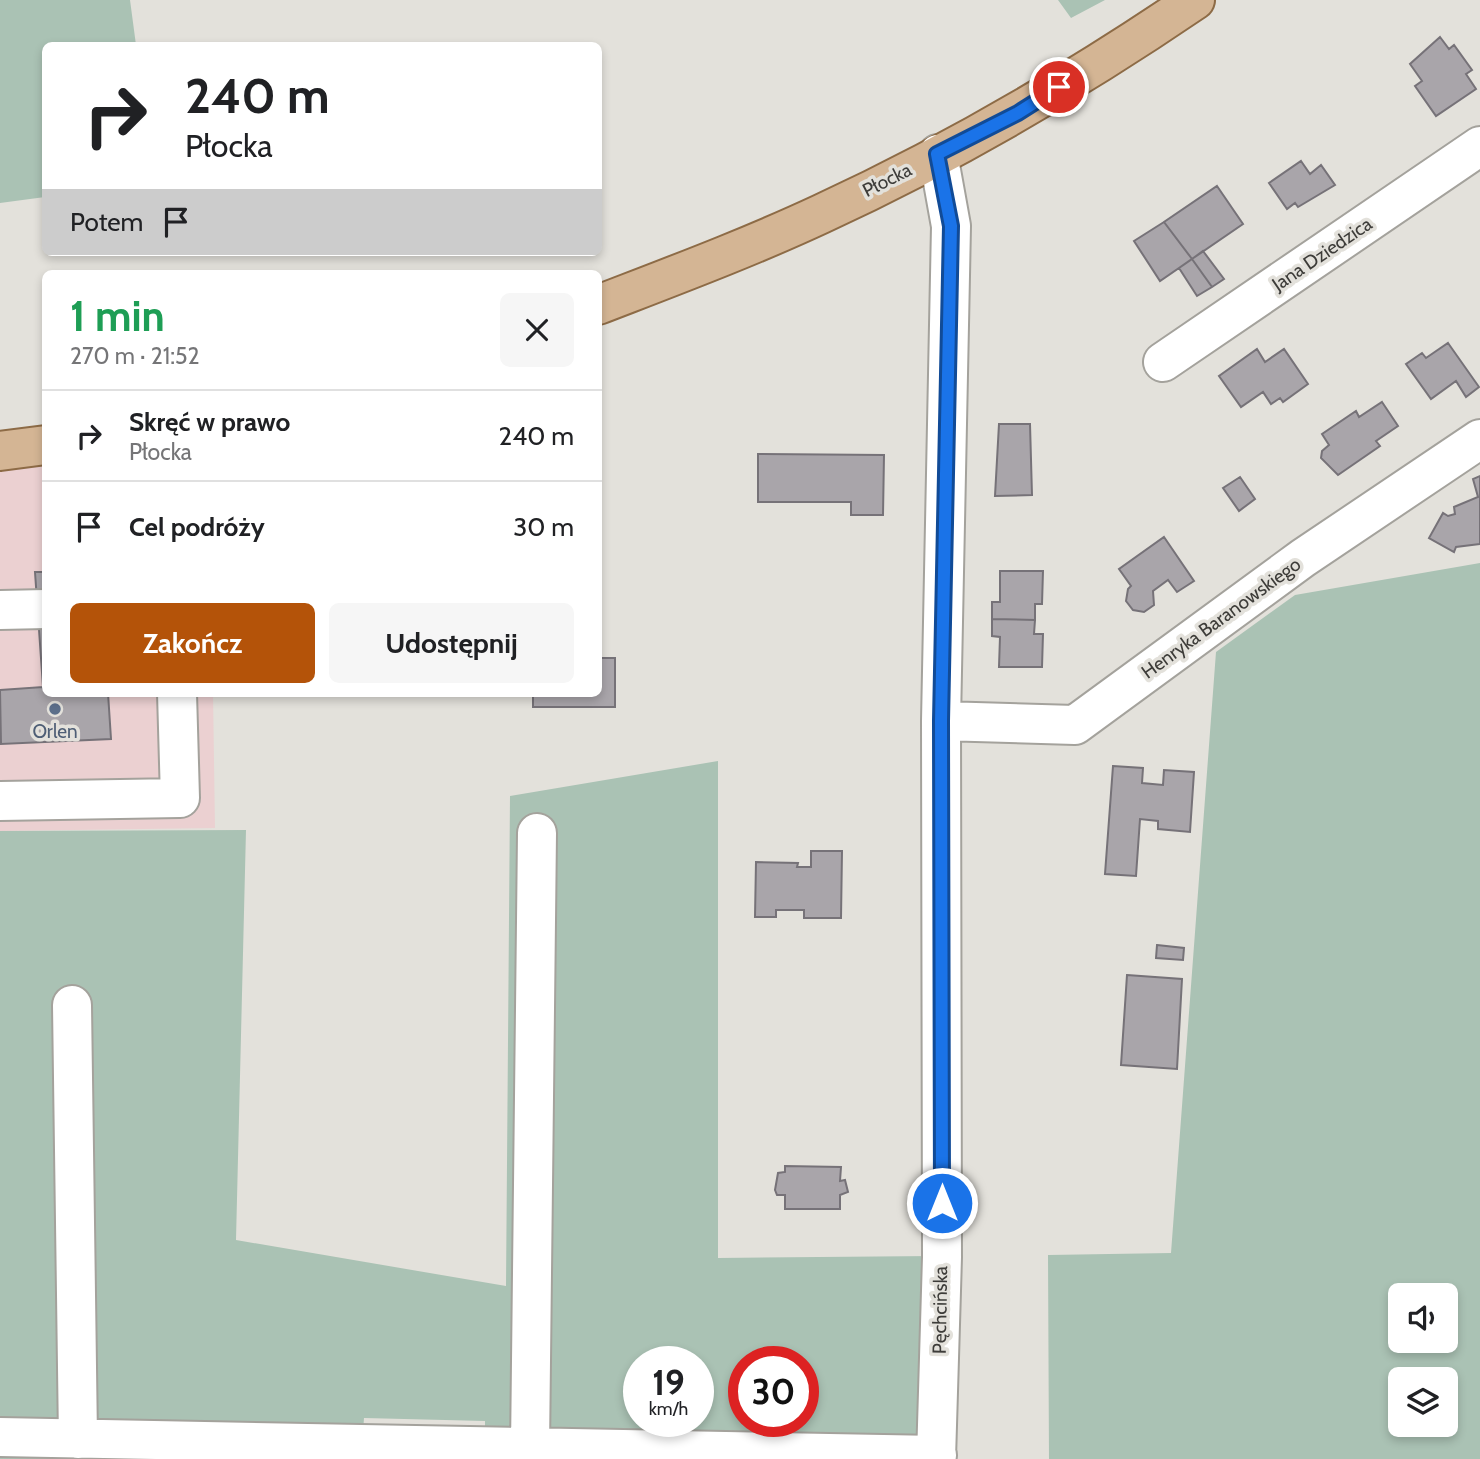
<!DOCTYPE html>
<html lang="pl">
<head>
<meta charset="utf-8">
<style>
  :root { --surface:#fff; --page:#f6f6f6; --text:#202124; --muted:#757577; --line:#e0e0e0; --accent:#b45309 }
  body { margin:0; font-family:Cabin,sans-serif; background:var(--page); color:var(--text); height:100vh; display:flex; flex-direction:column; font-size:26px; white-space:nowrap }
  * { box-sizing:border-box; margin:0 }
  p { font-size:23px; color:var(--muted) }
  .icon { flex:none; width:38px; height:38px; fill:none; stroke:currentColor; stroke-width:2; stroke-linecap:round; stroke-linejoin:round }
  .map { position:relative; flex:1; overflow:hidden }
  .side { position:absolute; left:42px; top:270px; width:560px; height:427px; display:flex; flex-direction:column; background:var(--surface); border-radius:10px; box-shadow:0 4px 10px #0003 }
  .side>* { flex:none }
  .top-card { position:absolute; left:42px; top:42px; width:560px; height:214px; border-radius:10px; box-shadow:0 4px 10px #0003; background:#fff; color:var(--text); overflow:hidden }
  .buttons { position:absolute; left:1388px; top:1283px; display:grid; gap:14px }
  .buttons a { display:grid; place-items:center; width:70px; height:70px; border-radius:10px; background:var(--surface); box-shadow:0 4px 10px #0003; font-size:35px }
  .speed { position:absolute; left:623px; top:1346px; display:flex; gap:14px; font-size:35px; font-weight:700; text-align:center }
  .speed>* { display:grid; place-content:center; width:91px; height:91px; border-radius:50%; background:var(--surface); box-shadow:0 4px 10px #0003; line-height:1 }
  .speed small { font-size:18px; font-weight:400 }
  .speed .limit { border:10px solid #d22; background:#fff; color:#111 }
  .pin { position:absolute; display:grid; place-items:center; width:60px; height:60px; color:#fff; margin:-30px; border:4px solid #fff; border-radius:50%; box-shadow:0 2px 7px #0007 }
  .me { position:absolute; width:77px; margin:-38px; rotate:0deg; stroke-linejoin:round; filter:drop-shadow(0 0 5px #0008) }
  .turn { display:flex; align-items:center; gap:24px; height:147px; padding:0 28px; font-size:32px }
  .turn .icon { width:91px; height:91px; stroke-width:2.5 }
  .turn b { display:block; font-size:49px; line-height:60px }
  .then { display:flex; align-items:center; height:66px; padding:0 28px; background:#0003; gap:14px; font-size:26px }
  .round { display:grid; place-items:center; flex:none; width:74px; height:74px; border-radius:10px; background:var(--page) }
  .summary { display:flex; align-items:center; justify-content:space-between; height:119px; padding:0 28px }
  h1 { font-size:42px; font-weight:700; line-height:52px; color:#1e9e55 }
  .cta { display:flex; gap:14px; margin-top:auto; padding:14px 28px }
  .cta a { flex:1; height:80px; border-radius:10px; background:var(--accent); color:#fff; font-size:28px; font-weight:700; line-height:80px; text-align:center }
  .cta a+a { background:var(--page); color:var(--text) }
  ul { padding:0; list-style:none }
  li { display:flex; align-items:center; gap:21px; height:91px; padding:0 28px; border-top:2px solid var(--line) }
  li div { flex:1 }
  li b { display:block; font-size:26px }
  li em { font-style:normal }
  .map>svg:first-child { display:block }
</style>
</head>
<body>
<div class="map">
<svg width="1480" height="1459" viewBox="0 0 1480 1459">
  <rect width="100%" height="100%" fill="#e3e1db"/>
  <path fill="#ebd0d1" d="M45 461 46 693H213L215 828 0 831V467Z"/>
  <path fill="#aac2b4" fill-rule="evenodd" d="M0 0H130L136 45 46 46 45 197 0 203Z
    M1058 0H1105L1071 18Z
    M1480 563V1459H1049L1048 1255 1171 1253 1216 652 1295 595ZM1400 1295H1446V1340H1400ZM1400 1379H1446V1424H1400Z
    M718 761V1258L934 1256 935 1459H485V1421L364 1418 361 1459H0V831L246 830 236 1240 506 1286 510 796ZM639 1362H698V1421H639ZM744 1362H803V1421H744Z"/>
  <path fill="#a9a5aa" stroke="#767278" stroke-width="2" d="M1440 37 1449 49 1454 45 1472 70 1466 74 1476 89 1436 116 1415 86 1422 81 1410 64Z
    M1301 161 1310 174 1321 165 1335 185 1298 207 1295 203 1287 209 1269 183Z
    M1217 186 1243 224 1192 259 1164 222Z
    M1164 222 1192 259 1160 281 1134 241Z
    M1203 251 1224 279 1212 287 1192 259Z
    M1192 259 1212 287 1197 296 1179 268Z
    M1448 343 1479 387 1466 397 1456 381 1431 399 1406 364 1422 353 1426 358Z
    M1257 349 1265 362 1284 349 1308 384 1283 402 1280 398 1271 404 1263 392 1241 407 1219 376Z
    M1382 402 1398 426 1376 441 1380 446 1338 475 1321 458 1322 451 1329 445 1322 434 1356 411 1359 417Z
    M999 424H1030L1032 495 995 496Z
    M758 454 884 455 883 515H851V502H758Z
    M1480 476V544L1456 547 1454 552 1429 538 1443 513 1448 516 1455 514 1454 507 1478 497 1473 479Z
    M1240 477 1255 499 1239 511 1223 488Z
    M1164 537 1194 581 1177 592 1168 580 1153 591 1154 605 1144 612 1133 610 1126 601 1128 589 1131 586 1119 569Z
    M1000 571H1043L1042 604H1035V620L992 619V602H1000Z
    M35 572H46V687H43Z
    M992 619 1035 620 1034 634H1043L1042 667H999L1000 637 992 636Z
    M598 658H615V707H533V693H598Z
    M43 687 46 693H108L111 739 1 744 0 690Z
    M1113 766 1143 768 1142 783 1163 785 1164 770 1194 772 1190 832 1158 829V821L1140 819 1136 876 1105 874Z
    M811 851H842L841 918H804V910H776V917H755L756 862 798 863 797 867H811Z
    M1157 945 1184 948 1183 960 1156 958Z
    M1127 975 1182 979 1177 1069 1121 1065Z
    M785 1166 841 1167 840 1181 845 1180 848 1192 840 1195V1209H785V1195H777L775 1190 778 1173 785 1172Z"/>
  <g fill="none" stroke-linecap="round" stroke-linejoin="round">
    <defs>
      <path id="minor" d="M1163 362 1480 146
        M0 610 46 609
        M941 721 1075 725 1303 558 1480 439
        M0 801 180 798 177 693
        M72 1005 78 1439
        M0 1437 937 1455
        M530 1449 537 833
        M936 1459 942 1257 941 721 951 226 938 154"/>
      <path id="major" d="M598 305C673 276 748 248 821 214 951 154 1076 81 1195 0
        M0 451 46 445"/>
    </defs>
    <use href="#minor" stroke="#a4a29c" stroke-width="42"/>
    <use href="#major" stroke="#8d6b46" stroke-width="42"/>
    <use href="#minor" stroke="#fff" stroke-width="38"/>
    <use href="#major" stroke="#d4b594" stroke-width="38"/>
  </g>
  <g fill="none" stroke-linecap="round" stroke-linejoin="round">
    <defs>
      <path id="route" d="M942 1203 941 721 951 226 937 154 1018 113 1059 87"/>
    </defs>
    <use href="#route" stroke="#114b97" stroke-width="18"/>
    <use href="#route" stroke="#1a73e8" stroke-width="12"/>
  </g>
  <circle fill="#5c6f8a" stroke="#e3e1db" stroke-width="2.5" cx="55" cy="709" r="7"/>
  <g text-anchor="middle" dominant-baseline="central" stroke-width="7" stroke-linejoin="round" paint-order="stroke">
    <g font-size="19" fill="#3d3c39" stroke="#e3e1db">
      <text transform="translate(887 180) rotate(-27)">Płocka</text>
      <text transform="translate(1322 254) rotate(-34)">Jana Dziedzica</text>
      <text transform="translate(1221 618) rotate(-36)">Henryka Baranowskiego</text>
      <text transform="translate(940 1310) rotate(-89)">Pęchcińska</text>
    </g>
    <g font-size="19" fill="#4e5e75" stroke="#e3e1db">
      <text x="55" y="731">Orlen</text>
    </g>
  </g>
</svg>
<div class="buttons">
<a><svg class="icon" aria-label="sound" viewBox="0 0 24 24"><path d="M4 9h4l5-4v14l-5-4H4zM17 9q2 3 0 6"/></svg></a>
<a><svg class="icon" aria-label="layers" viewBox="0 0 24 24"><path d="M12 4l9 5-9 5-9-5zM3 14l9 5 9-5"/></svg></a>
</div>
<div class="speed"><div>19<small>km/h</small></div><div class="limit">30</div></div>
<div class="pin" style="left:1059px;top:87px;background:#d93025"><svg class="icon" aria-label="arrive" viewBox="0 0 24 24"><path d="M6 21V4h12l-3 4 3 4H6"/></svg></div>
<svg class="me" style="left:942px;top:1203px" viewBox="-20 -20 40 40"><circle r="17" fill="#1a73e8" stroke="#fff" stroke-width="3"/><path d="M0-11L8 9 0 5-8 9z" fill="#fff"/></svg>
<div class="top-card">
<div class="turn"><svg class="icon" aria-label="right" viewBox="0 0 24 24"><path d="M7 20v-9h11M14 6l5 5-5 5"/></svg><div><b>240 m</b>Płocka</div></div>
<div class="then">Potem<svg class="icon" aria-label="arrive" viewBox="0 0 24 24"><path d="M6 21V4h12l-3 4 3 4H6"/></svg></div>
</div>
<section class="side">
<div class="summary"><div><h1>1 min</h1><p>270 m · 21:52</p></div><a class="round"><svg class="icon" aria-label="close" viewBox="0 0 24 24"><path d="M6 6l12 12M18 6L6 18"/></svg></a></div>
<ul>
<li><svg class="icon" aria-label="right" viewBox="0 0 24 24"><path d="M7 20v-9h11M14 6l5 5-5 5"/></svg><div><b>Skręć w prawo</b><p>Płocka</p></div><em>240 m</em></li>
<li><svg class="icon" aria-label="arrive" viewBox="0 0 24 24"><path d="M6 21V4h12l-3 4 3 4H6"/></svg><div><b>Cel podróży</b></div><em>30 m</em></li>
</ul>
<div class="cta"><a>Zakończ</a><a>Udostępnij</a></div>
</section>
</div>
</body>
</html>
